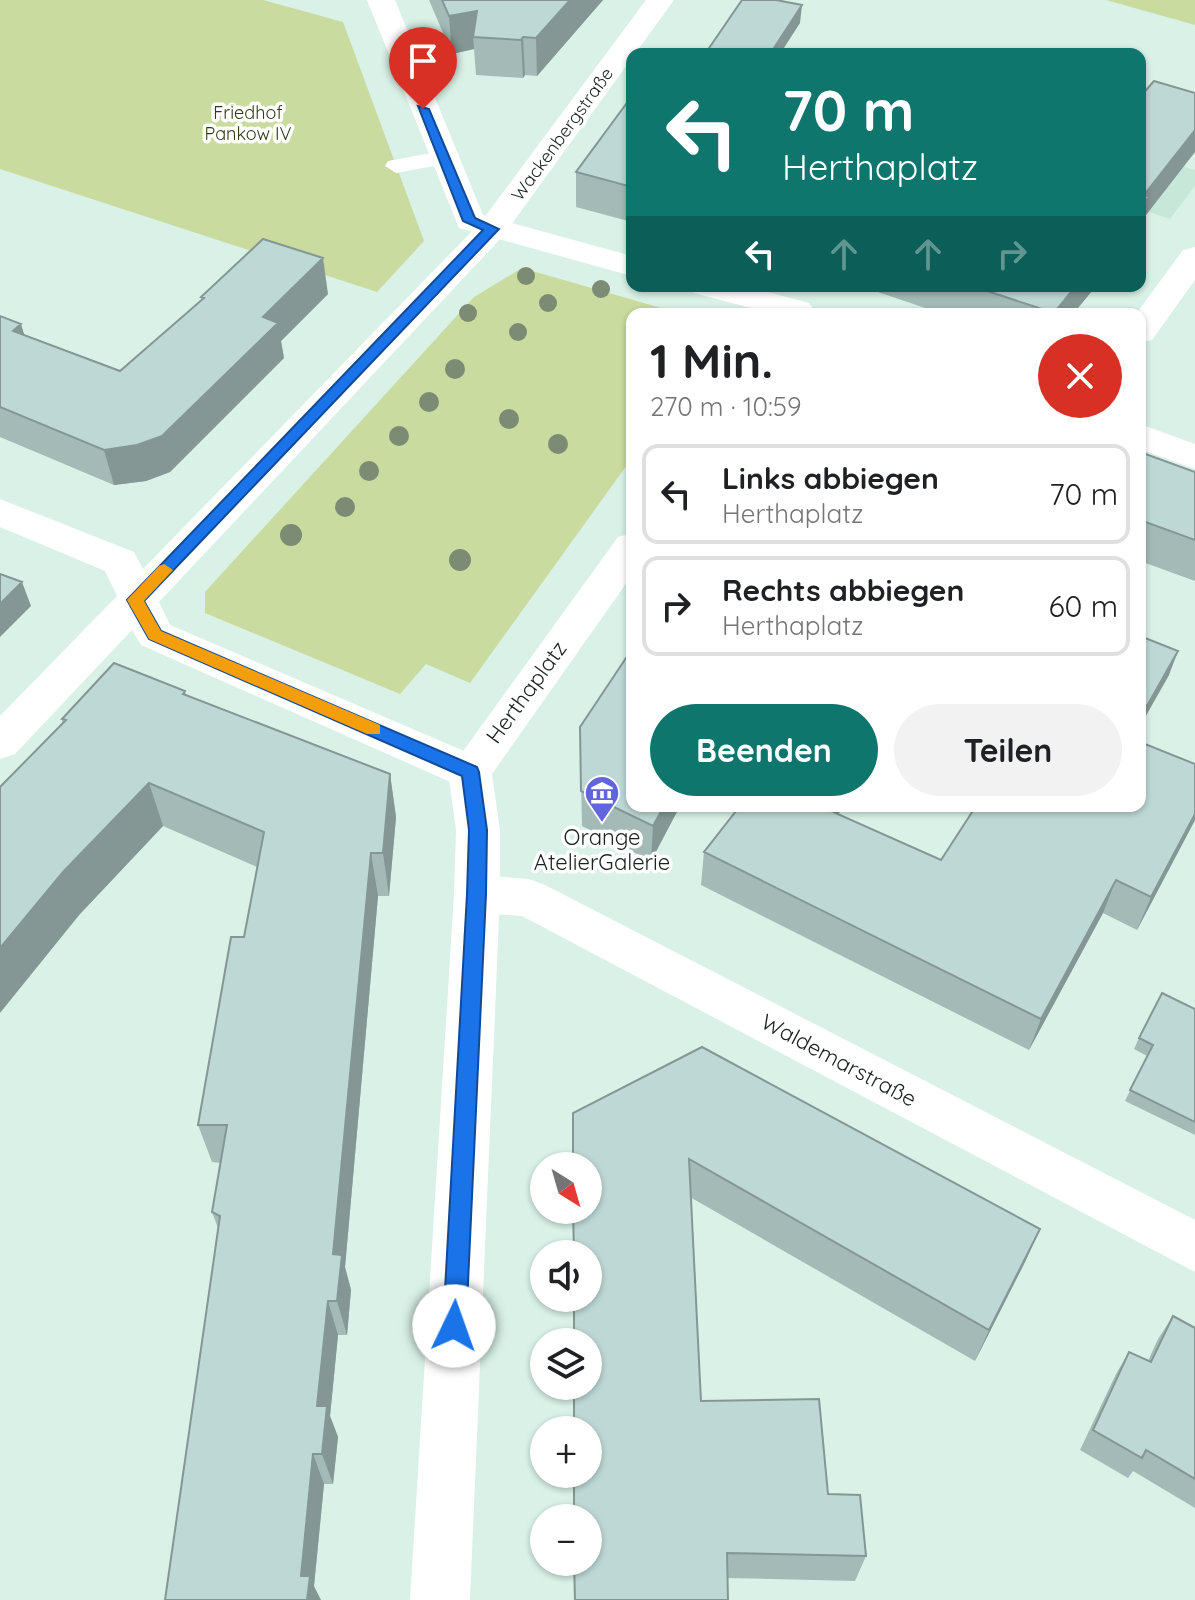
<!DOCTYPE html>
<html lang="de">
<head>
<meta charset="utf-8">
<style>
  :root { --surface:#fff; --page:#f2f2f2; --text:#202124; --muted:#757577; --line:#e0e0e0; --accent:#0f766e }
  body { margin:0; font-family:Quicksand,sans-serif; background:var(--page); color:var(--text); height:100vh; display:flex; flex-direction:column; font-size:30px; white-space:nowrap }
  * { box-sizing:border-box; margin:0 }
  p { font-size:26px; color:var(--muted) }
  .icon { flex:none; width:44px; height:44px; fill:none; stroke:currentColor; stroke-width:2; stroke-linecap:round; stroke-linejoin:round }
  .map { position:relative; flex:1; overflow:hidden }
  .details { position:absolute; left:626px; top:308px; width:520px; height:504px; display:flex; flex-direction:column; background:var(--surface); border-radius:16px; box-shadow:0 2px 6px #0004 }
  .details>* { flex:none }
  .guide { position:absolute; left:626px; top:48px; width:520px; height:244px; border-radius:16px; box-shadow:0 2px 6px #0004; background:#0f766e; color:#fff; overflow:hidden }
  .needle { width:52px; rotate:143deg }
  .fabs { position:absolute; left:530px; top:1152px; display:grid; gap:16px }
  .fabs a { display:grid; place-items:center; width:72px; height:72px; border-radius:50%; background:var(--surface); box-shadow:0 2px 6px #0004; font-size:40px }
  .pin { position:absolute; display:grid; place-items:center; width:68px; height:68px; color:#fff; margin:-82px -34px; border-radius:50% 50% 50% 0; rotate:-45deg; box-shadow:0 0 8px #0007 }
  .pin .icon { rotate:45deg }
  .me { position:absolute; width:88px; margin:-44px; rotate:3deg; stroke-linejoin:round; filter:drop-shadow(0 0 6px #0008) }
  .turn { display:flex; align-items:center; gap:28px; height:168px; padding:0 24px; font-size:36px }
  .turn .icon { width:104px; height:104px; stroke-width:2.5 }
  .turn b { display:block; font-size:56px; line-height:68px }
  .lanes { display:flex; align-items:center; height:76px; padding:0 24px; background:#0003; justify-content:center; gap:40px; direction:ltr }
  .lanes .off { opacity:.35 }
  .round { display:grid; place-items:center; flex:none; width:84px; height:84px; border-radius:42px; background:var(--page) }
  .head { display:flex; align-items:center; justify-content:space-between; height:136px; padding:0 24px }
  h1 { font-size:48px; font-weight:800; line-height:60px }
  .primary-button { display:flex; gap:16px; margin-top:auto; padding:16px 24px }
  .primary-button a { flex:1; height:92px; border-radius:48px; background:var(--accent); color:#fff; font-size:32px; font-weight:800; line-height:92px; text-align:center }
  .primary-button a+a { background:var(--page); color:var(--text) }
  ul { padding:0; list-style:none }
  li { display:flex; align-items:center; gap:24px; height:100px; margin:0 16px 12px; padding:0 8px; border:4px solid var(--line); border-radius:16px }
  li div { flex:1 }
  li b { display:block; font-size:30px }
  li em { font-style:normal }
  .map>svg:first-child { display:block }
</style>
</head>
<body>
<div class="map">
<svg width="1195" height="1600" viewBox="0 0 1195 1600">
  <rect width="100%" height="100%" fill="#d9f1e6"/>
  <path fill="#c7e8d9" d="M1140 153 1195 170V186L1170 219 1140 209Z"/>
  <path fill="#c9db9f" d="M0 0H263L343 22 424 241 377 292 0 169Z
    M1106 0H1195V25Z
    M522 268 682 314H632V458L470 683 426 664 400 694 205 613V592L474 297Z"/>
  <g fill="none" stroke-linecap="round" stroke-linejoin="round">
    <path fill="#fff" fill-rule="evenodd" d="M442 151 453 158 450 163 396 173 385 166 388 161Z"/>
    <path fill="#fff" fill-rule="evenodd" d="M646 0H674L503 236 159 602 170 625 485 760 492 772 485 784 470 789 455 784 141 645 132 630 15 754 0 759V716L117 596 105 571 0 527V499L134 552 143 569 481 222Z
      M1195 247V280L1152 340 1140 343V314H1136L1183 250Z
      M1140 424 1195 444V469L1140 449Z
      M477 875 529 879 545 885 1195 1220V1272L522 916 477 913 461 907 454 894 461 881Z"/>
    <path fill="#fff" fill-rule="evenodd" d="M367 0H395L483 215 632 256V276L459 228Z
      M689 286H745L809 303 814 310 811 314H773L694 293Z
      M632 533V575L492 774 500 830V894L470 1600H410L454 894 456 830 448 772 618 537Z"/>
  </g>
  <g fill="#7c8c74">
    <circle cx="526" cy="276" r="9"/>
    <circle cx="601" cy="289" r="9"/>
    <circle cx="548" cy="303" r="9"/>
    <circle cx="468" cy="313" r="9"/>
    <circle cx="518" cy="332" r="9"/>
    <circle cx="455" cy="369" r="10"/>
    <circle cx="429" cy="402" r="10"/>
    <circle cx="509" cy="419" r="10"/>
    <circle cx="399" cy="436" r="10"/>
    <circle cx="558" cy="444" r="10"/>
    <circle cx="369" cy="471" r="10"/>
    <circle cx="345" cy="507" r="10"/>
    <circle cx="291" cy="535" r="11"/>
    <circle cx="460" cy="560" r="11"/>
  </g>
  <path fill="#a3bab7" d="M429 0H603L537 76 525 75 523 78 476 75 474 49 452 54Z
    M632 96V222L576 207V172Z
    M860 286H1096L1073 314H943Z
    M328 294 281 341 284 358 170 472 146 481 114 485 0 437V316L24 335 120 371 201 300V297Z
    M1140 452 1195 472V581L1140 561Z
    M1140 636 1169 675 1140 726Z
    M185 691 186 695 390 774 396 817 389 896H378L345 1267 351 1290 347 1335H338L330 1416 338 1437 333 1484H324L314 1586 165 1600 218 1228 212 1212 221 1163 212 1162 198 1125 244 937 257 867 163 826 80 914 62 719Z
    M580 727 680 806 651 861 582 826Z
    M740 806H844L838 814 941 860 1195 820 1137 930 1103 913 1029 1050 701 885 704 852Z
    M1195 1009V1135L1125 1101 1147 1056 1134 1049 1139 1038Z
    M573 1113 1040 1229 1025 1262 975 1361 690 1197 701 1401 828 1494 866 1556 855 1581 727 1578Z
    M1173 1316 1195 1328V1508L1133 1471 1128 1478 1080 1450 1116 1374 1129 1352 1148 1361 1158 1339Z"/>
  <path fill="#849795" d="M570 0H603L537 76 536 38Z
    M802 5 800 23 780 54H770Z
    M477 11 473 37 474 49 452 54 449 16Z
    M523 37 525 75 523 78 521 40Z
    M1195 130V152L1143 219 1140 231V208L1144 195Z
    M323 258 328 294 281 341 284 358 170 472 146 481 114 485 104 450 263 317Z
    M1076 286H1096L1073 314H1054Z
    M21 324 32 360 13 331Z
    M22 582 31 606 0 637V604Z
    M1178 651 1169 675 1140 726 1147 706Z
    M390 774 396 817 389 896 383 853Z
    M149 783 163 826 80 914 0 1013V948L63 872Z
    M664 806H680L651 861 653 826Z
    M826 806H844L819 842 824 808Z
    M1195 814V820L1137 930 1151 897Z
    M371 853 378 896 345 1267 351 1290 347 1335 337 1301 333 1254Z
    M1116 880 1103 913 1029 1050 1041 1019Z
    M1040 1229 1025 1262 975 1361 989 1330Z
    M328 1301 338 1335 330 1416 338 1437 333 1484 322 1454 317 1406Z
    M313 1454 324 1484 314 1586 321 1600H307L301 1576Z"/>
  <path fill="#bdd8d5" stroke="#849795" stroke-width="2" d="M442 0H570L536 38 523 37 521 40 473 37 477 11 449 16Z
    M742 0H776L802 5 770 54H705Z
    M1154 81 1195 93V130L1144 195 1149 197 1140 208V97Z
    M632 96V187L576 172Z
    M263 239 323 258 263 317 278 323 162 436 137 445 104 450 0 407V316L21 324 13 331 120 371 204 298 201 297Z
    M972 286H1076L1054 313Z
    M1140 452 1195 472V540L1140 520Z
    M0 574 22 582 0 604Z
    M1140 636 1178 651 1147 706 1140 703Z
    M632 649V806H664L653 826 581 791 580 727Z
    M114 663 185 691 183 694 390 774 383 853H371L333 1254 342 1255 337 1301H328L317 1406H327L322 1454H313L301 1576H310L307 1600H165L220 1216 212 1212 227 1125H198L231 937H244L264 832 149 783 63 872 0 948V787L66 720 62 719Z
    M1140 742 1195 764V814L1151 897 1116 880 1041 1019 704 852 740 806H826L824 808 941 860 976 806H1140Z
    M1162 993 1195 1009V1122L1130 1090 1153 1045 1139 1038Z
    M702 1047 1040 1229 989 1330 689 1159 701 1401 819 1399 828 1494 860 1495 866 1556 727 1553 728 1600H575L574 1562H588V1518H574V1474H588V1430H574V1386H588V1342H574V1298H588V1254H574L573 1210H588V1166H573V1113Z
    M1173 1316 1195 1328V1479L1146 1450 1142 1458 1093 1430 1129 1352 1151 1362Z"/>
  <path fill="#1a73e8" stroke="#114b97" stroke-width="2" d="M418 106 429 109 475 218 499 229 144 601 161 631 477 767 479 772 487 830 486 894 466 1326 462 1333 454 1337 446 1333 443 1326 467 894 469 830 462 776 149 639 127 600 483 230 463 221Z"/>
  <path fill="#f59e0b" d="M164 564 173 570 144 601 161 631 380 725V734H367L149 639 127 600 159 566Z"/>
  <defs>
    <symbol id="museum-pin" viewBox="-11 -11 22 30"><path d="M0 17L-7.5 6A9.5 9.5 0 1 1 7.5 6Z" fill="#6166de" stroke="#fff"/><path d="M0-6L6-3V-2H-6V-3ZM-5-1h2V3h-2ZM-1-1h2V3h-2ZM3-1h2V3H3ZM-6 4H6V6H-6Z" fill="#fff"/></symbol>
  </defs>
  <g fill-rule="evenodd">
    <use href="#museum-pin" x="582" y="773" width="40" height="54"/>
  </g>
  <g text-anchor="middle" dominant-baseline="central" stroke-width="7" stroke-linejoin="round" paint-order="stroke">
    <g font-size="18" fill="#303a16" stroke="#fff">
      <text x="248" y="112">Friedhof<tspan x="248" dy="21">Pankow IV</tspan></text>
    </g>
    <g font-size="18" fill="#19221e" stroke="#fff">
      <text transform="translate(562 134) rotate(-54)">Wackenbergstraße</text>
    </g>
    <g font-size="22" fill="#19221e" stroke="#fff">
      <text transform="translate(526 692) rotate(-54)">Herthaplatz</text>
      <text transform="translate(839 1060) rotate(28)">Waldemarstraße</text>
    </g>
    <g font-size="22" fill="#19221e" stroke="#fff">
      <text x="602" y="837">Orange<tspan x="602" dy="25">AtelierGalerie</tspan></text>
    </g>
  </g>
</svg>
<div class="fabs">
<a><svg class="needle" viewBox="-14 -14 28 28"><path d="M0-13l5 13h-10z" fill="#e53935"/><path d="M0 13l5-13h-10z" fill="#757577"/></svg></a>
<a><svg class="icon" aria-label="sound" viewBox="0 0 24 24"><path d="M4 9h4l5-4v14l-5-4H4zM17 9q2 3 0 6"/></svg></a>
<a><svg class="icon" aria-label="layers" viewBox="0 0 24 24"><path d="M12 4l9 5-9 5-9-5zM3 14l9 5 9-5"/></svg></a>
<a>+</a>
<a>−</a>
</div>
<div class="pin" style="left:423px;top:109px;background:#d93025"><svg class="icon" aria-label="arrive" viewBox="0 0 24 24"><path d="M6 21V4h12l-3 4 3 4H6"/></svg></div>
<svg class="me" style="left:454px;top:1326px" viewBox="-20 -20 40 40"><circle r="19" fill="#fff"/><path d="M0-13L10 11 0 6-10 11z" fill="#1a73e8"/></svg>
<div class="guide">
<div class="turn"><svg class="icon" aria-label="left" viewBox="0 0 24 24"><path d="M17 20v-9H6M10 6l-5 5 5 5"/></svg><div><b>70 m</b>Herthaplatz</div></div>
<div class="lanes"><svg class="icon" aria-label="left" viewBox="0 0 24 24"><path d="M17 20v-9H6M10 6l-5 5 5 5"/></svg><svg class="icon off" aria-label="ahead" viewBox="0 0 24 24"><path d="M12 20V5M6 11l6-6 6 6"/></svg><svg class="icon off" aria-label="ahead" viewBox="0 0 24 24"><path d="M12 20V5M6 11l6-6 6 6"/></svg><svg class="icon off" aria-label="right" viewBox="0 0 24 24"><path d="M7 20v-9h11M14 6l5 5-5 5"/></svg></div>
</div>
<section class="details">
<div class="head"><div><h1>1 Min.</h1><p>270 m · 10:59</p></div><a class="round" style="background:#d93025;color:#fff"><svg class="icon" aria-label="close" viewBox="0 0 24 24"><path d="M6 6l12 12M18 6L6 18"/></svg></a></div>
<ul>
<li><svg class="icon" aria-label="left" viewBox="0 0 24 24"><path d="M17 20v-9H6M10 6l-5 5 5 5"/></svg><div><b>Links abbiegen</b><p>Herthaplatz</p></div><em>70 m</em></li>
<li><svg class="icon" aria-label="right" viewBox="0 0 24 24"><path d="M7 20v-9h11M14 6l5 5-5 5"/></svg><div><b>Rechts abbiegen</b><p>Herthaplatz</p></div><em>60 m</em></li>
</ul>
<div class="primary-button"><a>Beenden</a><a>Teilen</a></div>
</section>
</div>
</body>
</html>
